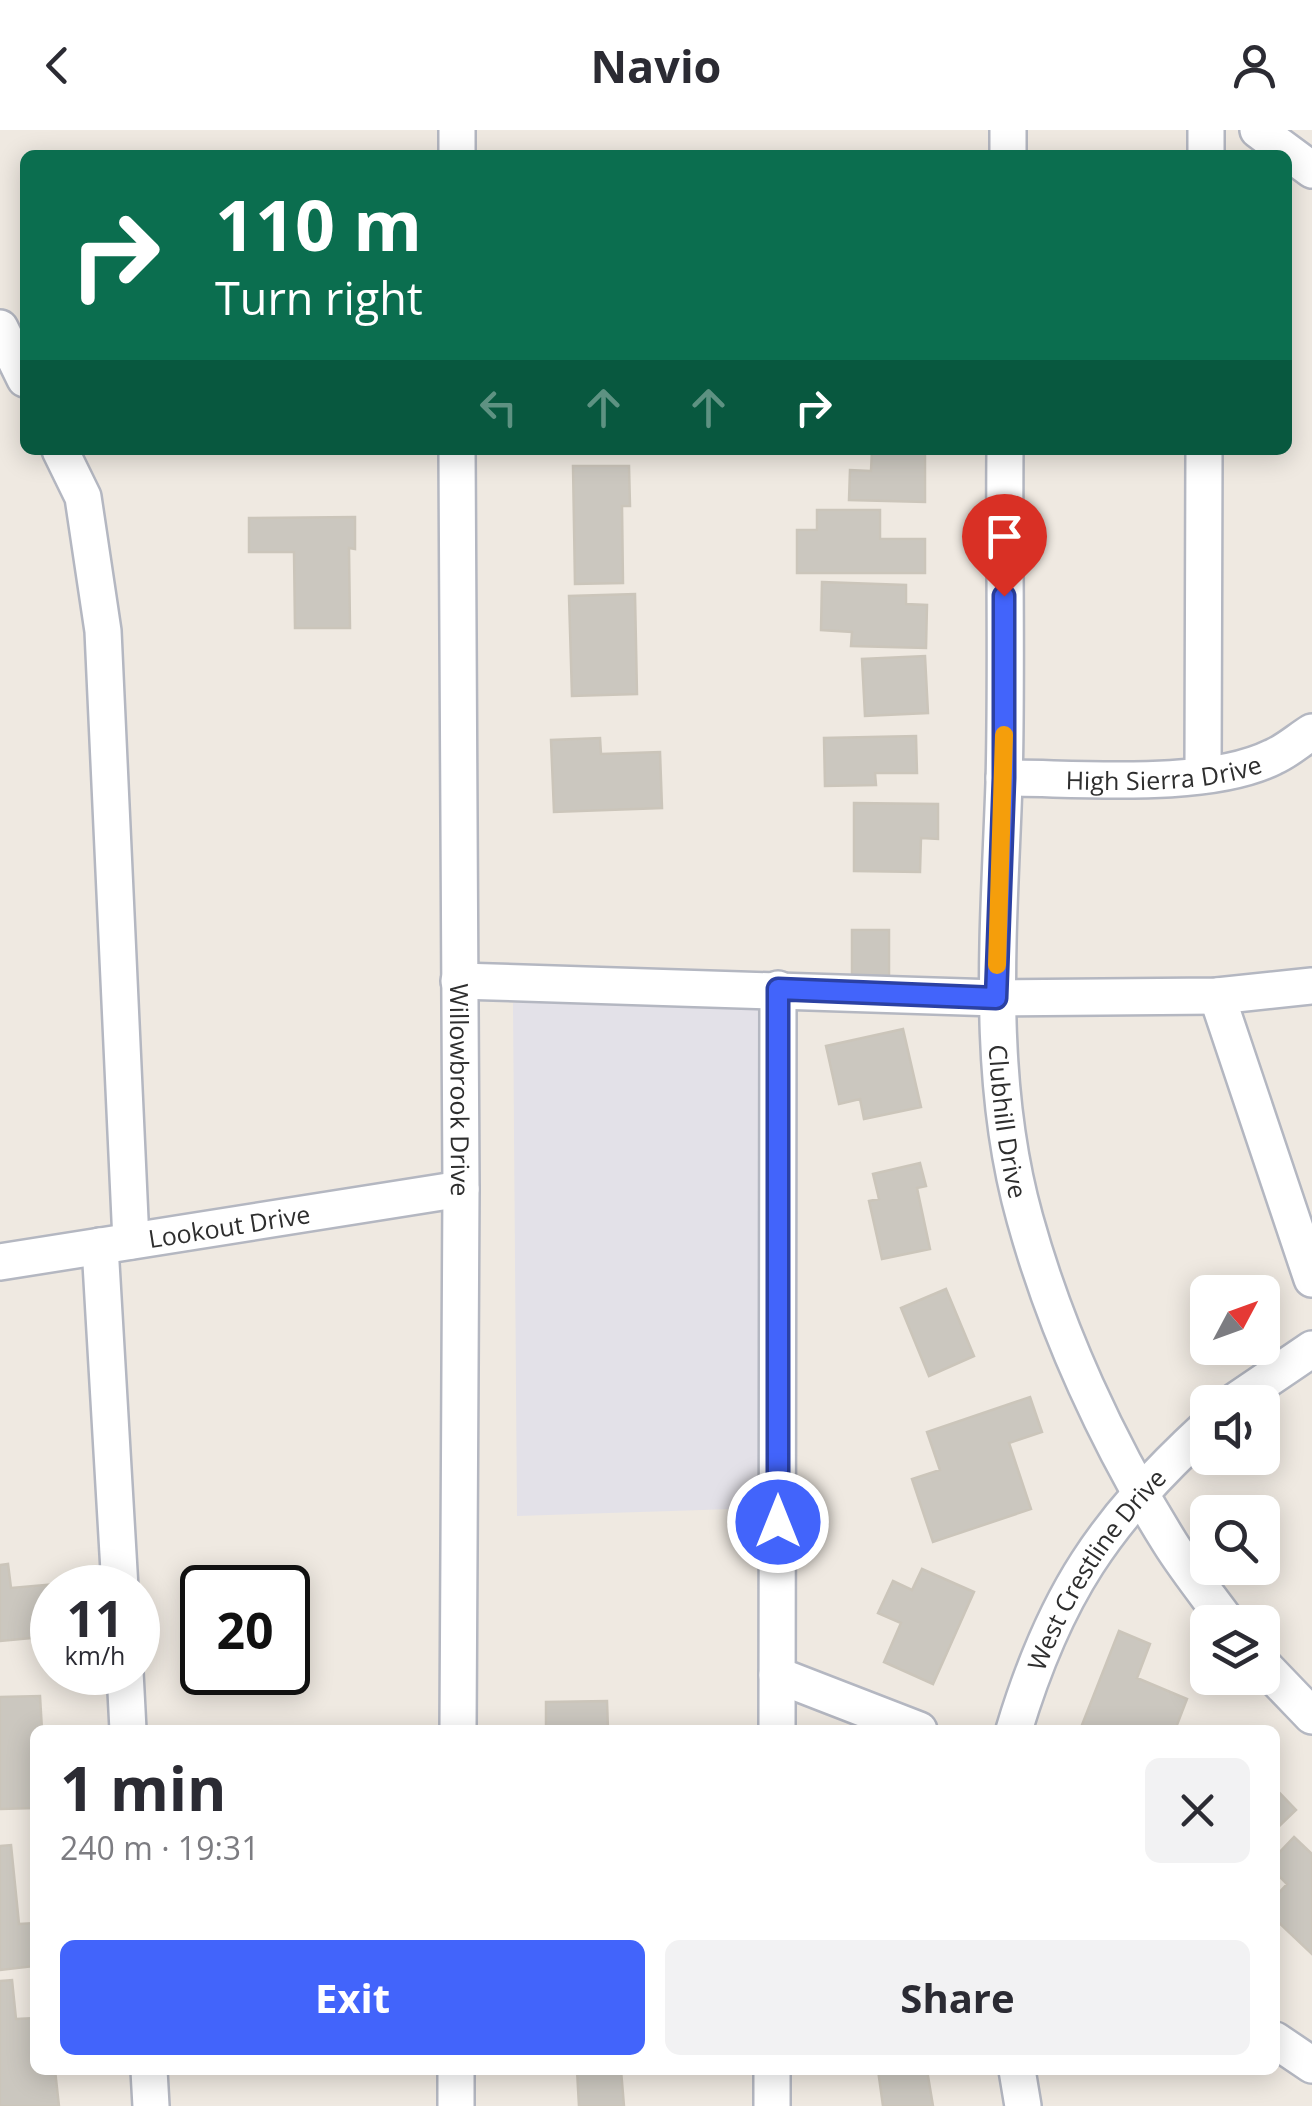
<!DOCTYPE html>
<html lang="en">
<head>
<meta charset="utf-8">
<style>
  :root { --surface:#fff; --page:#f2f2f3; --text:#2b2b33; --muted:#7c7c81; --accent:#4264fb }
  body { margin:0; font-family:"Open Sans",sans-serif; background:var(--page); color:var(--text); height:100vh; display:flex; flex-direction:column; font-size:38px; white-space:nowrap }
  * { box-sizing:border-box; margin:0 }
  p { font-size:32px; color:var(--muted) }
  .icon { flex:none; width:55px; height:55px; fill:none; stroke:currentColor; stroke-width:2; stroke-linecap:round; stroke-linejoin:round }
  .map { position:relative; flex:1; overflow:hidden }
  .panel { position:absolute; left:30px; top:1595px; width:1250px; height:350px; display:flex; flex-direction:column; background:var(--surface); border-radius:15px; box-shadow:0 5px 25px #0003 }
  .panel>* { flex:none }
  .guide { position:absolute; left:20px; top:20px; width:1272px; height:305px; border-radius:15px; box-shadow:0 5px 25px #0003; background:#0b6e4f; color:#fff; overflow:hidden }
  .needle { width:65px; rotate:49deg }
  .controls { position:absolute; left:1190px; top:1145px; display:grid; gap:20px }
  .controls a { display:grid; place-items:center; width:90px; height:90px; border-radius:15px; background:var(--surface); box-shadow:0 5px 25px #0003; font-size:50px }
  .speed { position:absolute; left:30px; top:1435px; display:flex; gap:20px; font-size:50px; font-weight:700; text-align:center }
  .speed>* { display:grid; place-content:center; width:130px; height:130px; border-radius:50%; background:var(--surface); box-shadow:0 5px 25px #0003; line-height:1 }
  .speed small { font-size:25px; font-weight:400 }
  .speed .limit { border:5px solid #111; border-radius:15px; background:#fff; color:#111 }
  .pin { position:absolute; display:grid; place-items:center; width:85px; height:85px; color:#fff; margin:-102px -42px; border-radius:50% 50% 50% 0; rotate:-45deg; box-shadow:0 0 10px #0007 }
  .pin .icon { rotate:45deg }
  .me { position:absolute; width:110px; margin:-55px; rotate:0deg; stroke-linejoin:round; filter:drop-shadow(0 0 8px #0008) }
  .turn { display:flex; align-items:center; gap:35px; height:210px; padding:0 30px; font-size:45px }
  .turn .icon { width:130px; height:130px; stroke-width:2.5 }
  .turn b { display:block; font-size:70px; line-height:85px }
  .lanes { display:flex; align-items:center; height:95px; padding:0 30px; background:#0003; justify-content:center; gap:50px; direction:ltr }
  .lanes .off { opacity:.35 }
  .round { display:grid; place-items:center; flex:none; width:105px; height:105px; border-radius:15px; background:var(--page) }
  .headline { display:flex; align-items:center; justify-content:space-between; height:170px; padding:0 30px }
  h1 { font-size:60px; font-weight:700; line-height:75px }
  .primary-button { display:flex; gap:20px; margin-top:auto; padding:20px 30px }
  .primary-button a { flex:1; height:115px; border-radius:15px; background:var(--accent); color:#fff; font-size:40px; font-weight:700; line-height:115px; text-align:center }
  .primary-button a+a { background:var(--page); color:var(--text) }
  header { display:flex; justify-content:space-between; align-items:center; height:130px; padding:0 30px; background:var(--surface); font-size:45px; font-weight:700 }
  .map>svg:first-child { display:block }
</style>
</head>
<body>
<header><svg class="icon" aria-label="back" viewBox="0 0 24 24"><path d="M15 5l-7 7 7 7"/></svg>Navio<svg class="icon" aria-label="person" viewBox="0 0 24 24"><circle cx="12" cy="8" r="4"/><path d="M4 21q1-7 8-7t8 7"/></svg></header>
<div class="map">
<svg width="1312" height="1976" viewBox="0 0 1312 1976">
  <rect width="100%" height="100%" fill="#efe9e1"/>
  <path fill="#e3e1e8" d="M759 869 763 1378 517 1386 513 873Z"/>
  <path fill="#cbc7bf" stroke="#cbc5ba" stroke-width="2.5" d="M872 320H925V372L849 370 850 340 871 341Z
    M573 336H629L630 376H622L623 453 575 454Z
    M817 380H880V409H925V443H797V400H817Z
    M355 387V419L349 418 350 498H295L294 422H249V388Z
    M822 452 906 455V474L927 475 926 518 851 516 852 502 821 500Z
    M635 464 637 564 572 566 569 466Z
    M925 526 928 583 865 586 862 529Z
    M916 606 917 643H875L876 655 825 656 824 608Z
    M600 608 601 624 660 622 662 678 554 682 551 610Z
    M854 673 938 674V709L921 708 920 742 854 741Z
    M852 800H889V851H852Z
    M903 899 921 977 864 989 860 969 839 974 826 916Z
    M920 1033 926 1056 917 1058 930 1119 882 1129 869 1071 879 1069 873 1044Z
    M946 1159 974 1226 929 1246 901 1178Z
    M1030 1267 1042 1302 1009 1313 1031 1379 933 1412 912 1349 940 1340 927 1302Z
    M8 1434 11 1458 67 1453 68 1458H52V1506L0 1511V1435Z
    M922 1439 974 1462 933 1554 884 1532 901 1493 878 1483 893 1451 912 1460Z
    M1119 1501 1150 1514 1137 1548 1187 1569 1175 1600H1080Z
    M40 1566 42 1600H35V1678L0 1679V1567Z
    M607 1571 608 1600H546V1572Z
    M1275 1658 1296 1680 1275 1700Z
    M1294 1707 1312 1724V1824L1275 1789V1767L1287 1754 1275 1742V1727Z
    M11 1715 19 1794 35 1793V1836L0 1840V1716Z
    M12 1850 16 1889 35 1888V1940H55L59 1976H0V1851Z
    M577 1940H621L624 1976H579Z
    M878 1940H927L933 1976H883Z"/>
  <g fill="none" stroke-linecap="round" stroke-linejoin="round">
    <defs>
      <g id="minor">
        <path d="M1258 0 1312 40"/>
        <path d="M457 25V0"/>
        <path d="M1008 25V0"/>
        <path d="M1206 25V0"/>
        <path d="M0 198 25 249"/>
        <path d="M60 320 83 367 103 501 131 1111"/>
        <path id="s1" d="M457 320 461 1059 458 1600"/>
        <path id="s2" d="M1005 320C1004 431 1007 542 1004 653 999 798 985 947 1025 1089 1056 1201 1108 1314 1170 1413 1187 1440 1208 1466 1227 1492"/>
        <path d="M1203 645 1204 320"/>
        <path id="s3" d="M1004 648C1079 648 1207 660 1273 627 1287 621 1299 610 1312 602"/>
        <path d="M459 851 996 868 1217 866 1312 856"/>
        <path d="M1217 866 1312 1149"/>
        <path d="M100 1116 120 1458"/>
        <path id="s4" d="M0 1132 461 1059"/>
        <path d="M1234 1272 1312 1219"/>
        <path d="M1262 1534 1312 1586"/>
        <path d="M125 1542 128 1600"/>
        <path d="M777 1545 919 1600"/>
        <path d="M777 1600 778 859"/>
        <path id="s5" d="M1014 1600C1055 1464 1104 1392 1208 1296"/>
        <path d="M1275 1910 1312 1935"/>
        <path d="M149 1940 151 1976"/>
        <path d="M1017 1940 1023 1976"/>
        <path d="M456 1976V1940"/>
        <path d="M772 1976V1940"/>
      </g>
    </defs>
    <use href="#minor" stroke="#b4b7c1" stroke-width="40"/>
    <use href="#minor" stroke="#fff" stroke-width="35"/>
  </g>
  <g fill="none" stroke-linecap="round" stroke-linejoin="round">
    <defs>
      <path id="route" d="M778 1392V859L996 868 1004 648V466"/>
    </defs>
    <use href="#route" stroke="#2b41a3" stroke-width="25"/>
    <use href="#route" stroke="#4264fb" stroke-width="18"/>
    <path stroke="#f59e0b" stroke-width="18" d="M997 835 1004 605"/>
  </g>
  <g text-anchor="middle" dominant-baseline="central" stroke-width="8" stroke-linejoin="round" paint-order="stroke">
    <g font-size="25" fill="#2e2e2e" stroke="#fff">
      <text stroke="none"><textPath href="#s3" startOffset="160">High Sierra Drive</textPath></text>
      <text stroke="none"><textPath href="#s1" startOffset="640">Willowbrook Drive</textPath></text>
      <text stroke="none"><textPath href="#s2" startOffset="672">Clubhill Drive</textPath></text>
      <text stroke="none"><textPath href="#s4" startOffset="232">Lookout Drive</textPath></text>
      <text stroke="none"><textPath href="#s5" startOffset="182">West Crestline Drive</textPath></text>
    </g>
  </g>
</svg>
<div class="controls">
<a><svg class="needle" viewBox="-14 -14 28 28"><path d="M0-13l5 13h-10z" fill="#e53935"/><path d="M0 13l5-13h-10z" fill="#7c7c81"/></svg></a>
<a><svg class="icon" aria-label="sound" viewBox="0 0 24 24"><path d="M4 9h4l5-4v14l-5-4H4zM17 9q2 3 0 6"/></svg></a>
<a><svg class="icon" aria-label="search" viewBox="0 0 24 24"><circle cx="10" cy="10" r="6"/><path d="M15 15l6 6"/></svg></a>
<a><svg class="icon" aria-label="layers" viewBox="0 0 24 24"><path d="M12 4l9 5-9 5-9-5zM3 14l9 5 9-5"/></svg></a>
</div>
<div class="speed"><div>11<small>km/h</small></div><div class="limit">20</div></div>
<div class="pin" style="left:1004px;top:466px;background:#d93025"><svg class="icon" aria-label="arrive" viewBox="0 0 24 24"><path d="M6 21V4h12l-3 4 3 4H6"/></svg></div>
<svg class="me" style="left:778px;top:1392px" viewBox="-20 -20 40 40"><circle r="17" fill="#4264fb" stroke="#fff" stroke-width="3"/><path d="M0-11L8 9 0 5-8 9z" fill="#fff"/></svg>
<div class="guide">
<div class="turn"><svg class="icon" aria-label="right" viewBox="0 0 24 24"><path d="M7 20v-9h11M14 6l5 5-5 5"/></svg><div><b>110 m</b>Turn right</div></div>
<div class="lanes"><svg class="icon off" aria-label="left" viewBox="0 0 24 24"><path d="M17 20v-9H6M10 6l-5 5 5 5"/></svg><svg class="icon off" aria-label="ahead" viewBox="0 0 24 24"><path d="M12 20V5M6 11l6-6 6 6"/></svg><svg class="icon off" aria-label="ahead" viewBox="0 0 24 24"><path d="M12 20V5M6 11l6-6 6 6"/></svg><svg class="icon" aria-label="right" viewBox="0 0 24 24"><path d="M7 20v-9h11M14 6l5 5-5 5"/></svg></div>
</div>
<section class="panel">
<div class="headline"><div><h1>1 min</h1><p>240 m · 19:31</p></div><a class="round"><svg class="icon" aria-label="close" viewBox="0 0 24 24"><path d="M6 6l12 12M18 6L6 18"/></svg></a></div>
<div class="primary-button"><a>Exit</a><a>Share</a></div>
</section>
</div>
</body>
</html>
